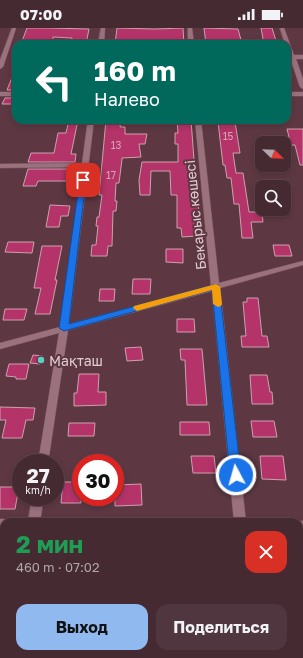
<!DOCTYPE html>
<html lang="ru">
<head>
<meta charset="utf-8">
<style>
  :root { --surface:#462a32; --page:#50363e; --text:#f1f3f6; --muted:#b0a7ac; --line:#5e464d; --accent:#90b9f0 }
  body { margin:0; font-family:"Golos Text",sans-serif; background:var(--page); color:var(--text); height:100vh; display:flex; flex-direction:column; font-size:15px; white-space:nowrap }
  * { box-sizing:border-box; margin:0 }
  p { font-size:13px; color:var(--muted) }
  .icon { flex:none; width:22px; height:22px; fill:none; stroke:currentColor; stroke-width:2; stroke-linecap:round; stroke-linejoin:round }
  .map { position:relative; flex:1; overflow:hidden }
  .side { position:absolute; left:0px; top:490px; width:303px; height:140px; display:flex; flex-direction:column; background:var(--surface); border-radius:12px 12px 0 0; box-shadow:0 2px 6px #0003,0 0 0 1px var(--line) }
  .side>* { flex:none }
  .top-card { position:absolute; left:12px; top:12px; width:279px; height:84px; border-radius:12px; box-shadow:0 2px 6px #0003,0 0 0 1px var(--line); background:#00695c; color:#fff; overflow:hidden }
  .needle { width:26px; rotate:113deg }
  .controls { position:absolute; left:255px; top:108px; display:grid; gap:8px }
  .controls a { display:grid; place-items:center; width:36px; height:36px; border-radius:8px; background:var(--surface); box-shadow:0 2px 6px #0003,0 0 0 1px var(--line); font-size:20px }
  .speed { position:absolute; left:12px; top:426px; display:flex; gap:8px; font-size:20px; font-weight:700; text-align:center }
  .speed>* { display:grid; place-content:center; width:52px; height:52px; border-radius:50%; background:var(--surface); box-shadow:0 2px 6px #0003,0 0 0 1px var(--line); line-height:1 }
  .speed small { font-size:10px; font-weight:400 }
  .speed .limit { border:6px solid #d22; background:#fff; color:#111 }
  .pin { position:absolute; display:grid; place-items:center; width:34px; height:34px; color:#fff; margin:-17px; border-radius:8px; box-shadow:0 2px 6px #0006 }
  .me { position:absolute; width:44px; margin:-22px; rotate:354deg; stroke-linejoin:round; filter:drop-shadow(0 0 3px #0008) }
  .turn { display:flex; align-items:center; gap:14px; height:84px; padding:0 16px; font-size:18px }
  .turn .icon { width:52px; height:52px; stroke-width:2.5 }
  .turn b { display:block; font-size:28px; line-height:34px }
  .round { display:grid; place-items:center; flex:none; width:42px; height:42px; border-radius:12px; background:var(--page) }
  .summary { display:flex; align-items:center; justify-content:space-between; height:68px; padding:0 16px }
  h1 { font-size:24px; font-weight:700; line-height:30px; color:#1e9e55 }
  .button { display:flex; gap:8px; margin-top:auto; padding:8px 16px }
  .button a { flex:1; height:46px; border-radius:12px; background:var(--accent); color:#111; font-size:16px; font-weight:700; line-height:46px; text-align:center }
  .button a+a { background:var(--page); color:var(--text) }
  .status { display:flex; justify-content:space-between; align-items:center; height:28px; padding:0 20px; background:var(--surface); direction:ltr }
  .status svg { height:11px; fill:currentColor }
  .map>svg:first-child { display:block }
</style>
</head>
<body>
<div class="status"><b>07:00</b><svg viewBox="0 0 49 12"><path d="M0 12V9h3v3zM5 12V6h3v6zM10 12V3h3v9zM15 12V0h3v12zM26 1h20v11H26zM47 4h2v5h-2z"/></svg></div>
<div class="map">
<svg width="303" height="630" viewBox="0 0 303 630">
  <rect width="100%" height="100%" fill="#5d3843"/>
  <path fill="#6a3d4c" d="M299 519H303V630H40L41 626H299Z"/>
  <path fill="#5d4089" d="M199 626H245L246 630H199Z"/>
  <path fill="#b43368" stroke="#cda1ad" d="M27 0H49L89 1 86 16H71L72 10 53 9V12H34L33 16H21Z
    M117 0 155 1 183 0 184 16H171V12H142L141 13H131V16H115Z
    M204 0 238 1 241 12H215L216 16H206Z
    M261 0H272L277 16H264Z
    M15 42 16 62H7Z
    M5 70H16V76H2Z
    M69 92H78L71 126H76L75 134H28L31 125H54L58 105H66Z
    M106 92H121L120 99H125V106H147L145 116H139L141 129 122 130V131L119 155H116L115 173H117L116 183H113L112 218H108L107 228H91L92 217H96L98 198H96L97 189H99L102 167H99Z
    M177 92H191L195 145H190L191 174H198L200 197H195L197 208 182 209 181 200H177V167H171L170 143H151L150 167H140L139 152 142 134H178V116H175V105H178Z
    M218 94H235L240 125H233L236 145H243L249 184H262L263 194H251L253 210H242L239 176H234L231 150H227L225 137H223Z
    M287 101H303V137H300L295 117H291Z
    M28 141H71L69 153H38L36 158H23Z
    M50 177 70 178 68 188H61L59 199H46Z
    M8 214H34L32 225 5 224Z
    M273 217H289L292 228H275Z
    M42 218H62L55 252H57L50 286H35L41 260H34Z
    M166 221H183V235L166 234Z
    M133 251H151L150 266H132Z
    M100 261H115L114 273H99Z
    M247 270H258L262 308H267L269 319H242L241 308H246L243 274H247Z
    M5 281H27L24 292H3Z
    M177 291H194L195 304H177Z
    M141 319 143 332 127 333 125 320Z
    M180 321H202L207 377H187L185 332H181Z
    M33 327 43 328 40 336 30 335Z
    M9 336H29L26 351H16V349L6 348Z
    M79 346H99L98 364H106V377L74 378V365H77Z
    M250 347H267L270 364H272L273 376H252Z
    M0 379 35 380 33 392H26L22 410H2L6 392H0Z
    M251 393H274L277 409H253Z
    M180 394H209L210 407H180Z
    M69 395H95L94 408H68Z
    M191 428H214L216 445H193Z
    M260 428H283L286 452 262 451Z
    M63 454H81V475H61Z
    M141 456 142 477 115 478V457Z
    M0 459H19L15 481H0Z"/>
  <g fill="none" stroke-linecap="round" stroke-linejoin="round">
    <defs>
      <path id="minor" d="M12 0H16L3 39 0 41V32Z
        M101 0H105L104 16H98Z
        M188 0H192L194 16H188Z
        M280 0H284L294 27H303V31H296L303 51V61L300 59 287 21V16H285Z
        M0 64H16V68H0Z
        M287 64H303V68H287Z
        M88 92H94L69 296 211 258 195 92H201L219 255 303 233V237L220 260 246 494H234L212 263 68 302 48 435H38L59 305 0 321V315L60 299 82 139 0 140V136L82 135Z
        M32 469H44L40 494H28Z
        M0 491H4L9 494H4V501H0Z
        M303 493V503H299V494H297Z
        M14 626H28L27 630H13Z"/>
    </defs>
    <use href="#minor" stroke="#785863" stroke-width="1"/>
    <use href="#minor" fill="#9b717e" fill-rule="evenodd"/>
  </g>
  <path fill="#1a73e8" stroke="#114b97" d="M80 150 86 152 69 296 213 257H219L241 447 239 450 236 451 232 450 230 447 212 262 64 303 59 300Z"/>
  <path fill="#f59e0b" d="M216 256 220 258 222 276 221 278 218 279 213 276 212 262 137 283 133 280 134 278Z"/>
  <circle fill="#5dceb9" stroke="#5d3843" stroke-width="1.5" cx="41" cy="332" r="4"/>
  <g text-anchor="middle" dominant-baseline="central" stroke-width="4" stroke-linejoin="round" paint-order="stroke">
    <g font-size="10" fill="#d6a4b7">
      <text x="228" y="108">15</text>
      <text x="116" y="117">13</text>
      <text x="111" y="147">17</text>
    </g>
    <g font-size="14" fill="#e2cad1" stroke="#5d3843">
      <text transform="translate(195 187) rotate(-96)">Бекарыс көшесі</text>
    </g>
    <g font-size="14" fill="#e2cad1" stroke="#5d3843" text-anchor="start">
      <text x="49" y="332">Мақташ</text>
    </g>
  </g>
</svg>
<div class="controls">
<a><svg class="needle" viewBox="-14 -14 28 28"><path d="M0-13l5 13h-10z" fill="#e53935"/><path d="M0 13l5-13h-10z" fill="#b0a7ac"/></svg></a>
<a><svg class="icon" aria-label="search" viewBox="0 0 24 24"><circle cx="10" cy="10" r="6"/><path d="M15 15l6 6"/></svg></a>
</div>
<div class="speed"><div>27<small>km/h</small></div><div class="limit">30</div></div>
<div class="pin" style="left:83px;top:152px;background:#d93025"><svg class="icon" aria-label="arrive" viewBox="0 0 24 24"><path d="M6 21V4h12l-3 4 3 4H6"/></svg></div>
<svg class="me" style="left:236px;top:447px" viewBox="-20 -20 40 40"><circle r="17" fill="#1a73e8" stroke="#fff" stroke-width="3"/><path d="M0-11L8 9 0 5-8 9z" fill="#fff"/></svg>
<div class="top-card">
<div class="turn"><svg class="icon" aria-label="left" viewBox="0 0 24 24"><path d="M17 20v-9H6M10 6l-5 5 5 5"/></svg><div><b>160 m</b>Налево</div></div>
</div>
<section class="side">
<div class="summary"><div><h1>2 мин</h1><p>460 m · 07:02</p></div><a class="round" style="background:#d93025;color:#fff"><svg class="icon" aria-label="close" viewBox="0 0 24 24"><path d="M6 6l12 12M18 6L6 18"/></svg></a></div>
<div class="button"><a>Выход</a><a>Поделиться</a></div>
</section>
</div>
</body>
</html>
